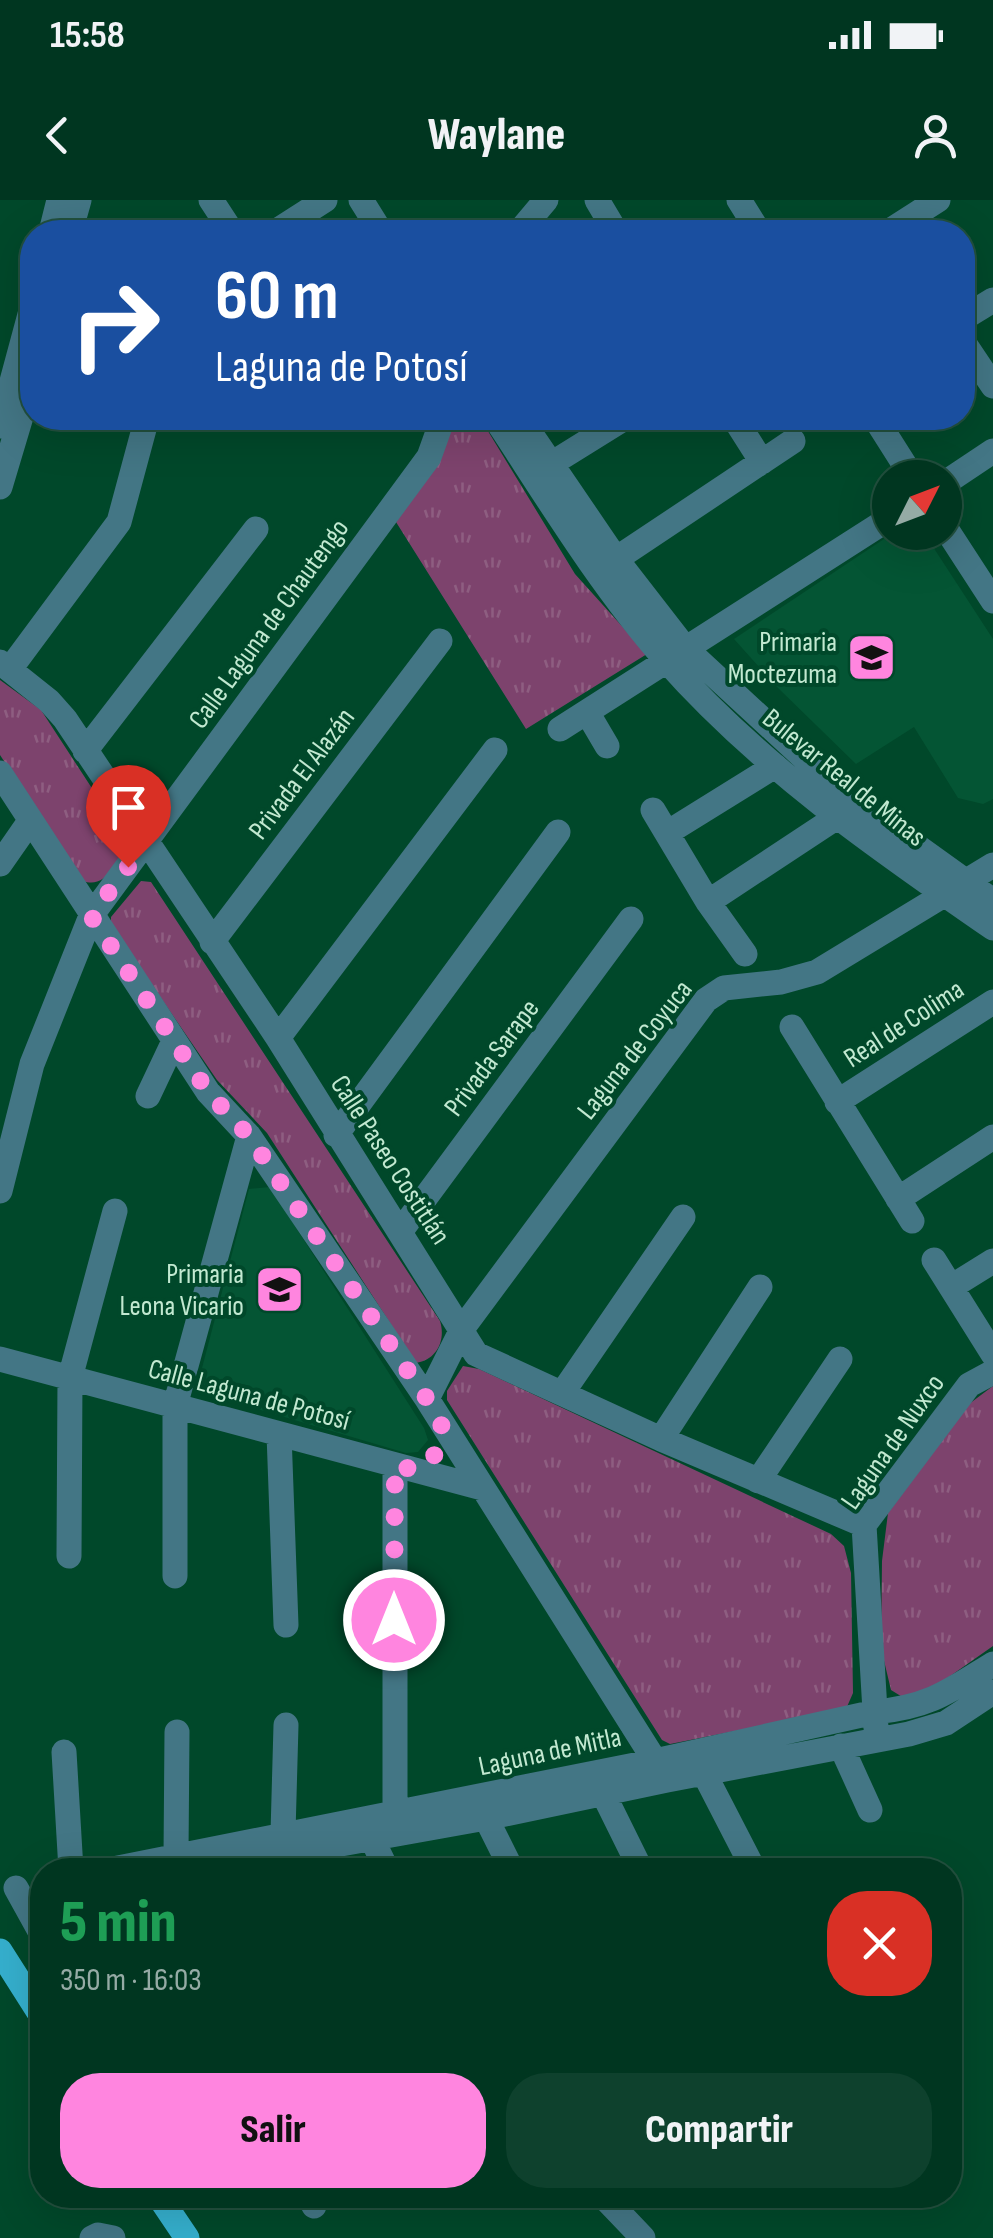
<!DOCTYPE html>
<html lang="es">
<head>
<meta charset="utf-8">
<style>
  :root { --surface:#003620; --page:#0e412d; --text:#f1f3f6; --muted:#95aba5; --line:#22503e; --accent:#ff85df }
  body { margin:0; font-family:"Sofia Sans Condensed",sans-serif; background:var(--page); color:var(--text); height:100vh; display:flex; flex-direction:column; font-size:38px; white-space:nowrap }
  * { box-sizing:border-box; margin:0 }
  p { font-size:32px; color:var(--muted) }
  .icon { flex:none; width:55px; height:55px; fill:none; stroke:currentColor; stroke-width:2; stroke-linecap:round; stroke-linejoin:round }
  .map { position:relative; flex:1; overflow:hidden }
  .drawer { position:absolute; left:30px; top:1658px; width:932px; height:350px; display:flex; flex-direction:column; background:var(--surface); border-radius:40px; box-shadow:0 10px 40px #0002,0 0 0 2px var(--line) }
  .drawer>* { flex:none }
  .guide { position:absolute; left:20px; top:20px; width:955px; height:210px; border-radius:40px; box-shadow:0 10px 40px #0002,0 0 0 2px var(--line); background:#1a4fa0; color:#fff; overflow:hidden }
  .needle { width:65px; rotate:48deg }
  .buttons { position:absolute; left:872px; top:260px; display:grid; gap:20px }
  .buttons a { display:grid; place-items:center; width:90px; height:90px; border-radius:50%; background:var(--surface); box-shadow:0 10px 40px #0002,0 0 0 2px var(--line); font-size:50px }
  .pin { position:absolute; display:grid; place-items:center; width:85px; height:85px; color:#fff; margin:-102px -42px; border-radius:50% 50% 50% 0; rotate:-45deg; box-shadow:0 0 10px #0007 }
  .pin .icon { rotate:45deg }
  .me { position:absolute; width:110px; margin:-55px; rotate:0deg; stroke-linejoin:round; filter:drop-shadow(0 0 8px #0008) }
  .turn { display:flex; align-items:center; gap:35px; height:210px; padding:0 30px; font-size:45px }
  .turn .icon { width:130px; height:130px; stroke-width:2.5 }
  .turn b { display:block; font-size:70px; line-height:85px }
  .round { display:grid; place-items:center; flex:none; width:105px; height:105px; border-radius:40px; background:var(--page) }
  .head { display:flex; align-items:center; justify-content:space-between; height:170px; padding:0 30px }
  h1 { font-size:60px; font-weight:800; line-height:75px; color:#1e9e55 }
  .action { display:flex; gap:20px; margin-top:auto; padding:20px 30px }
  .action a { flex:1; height:115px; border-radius:40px; background:var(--accent); color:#111; font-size:40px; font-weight:800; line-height:115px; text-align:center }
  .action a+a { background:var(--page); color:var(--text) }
  .status { display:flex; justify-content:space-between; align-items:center; height:70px; padding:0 50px; background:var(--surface); direction:ltr }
  .status svg { height:28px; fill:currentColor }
  header { display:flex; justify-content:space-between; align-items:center; height:130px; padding:0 30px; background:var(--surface); font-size:45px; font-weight:800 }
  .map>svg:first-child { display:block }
</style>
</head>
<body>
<div class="status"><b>15:58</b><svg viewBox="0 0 49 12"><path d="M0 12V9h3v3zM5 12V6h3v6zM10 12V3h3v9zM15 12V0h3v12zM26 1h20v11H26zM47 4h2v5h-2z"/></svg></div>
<header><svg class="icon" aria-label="back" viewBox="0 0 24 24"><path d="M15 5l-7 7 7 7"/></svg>Waylane<svg class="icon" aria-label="person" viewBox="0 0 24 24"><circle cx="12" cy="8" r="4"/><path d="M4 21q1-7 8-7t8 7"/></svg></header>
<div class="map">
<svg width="993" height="2038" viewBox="0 0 993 2038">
  <defs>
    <pattern id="grass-tufts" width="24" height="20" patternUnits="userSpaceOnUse" patternTransform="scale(2.5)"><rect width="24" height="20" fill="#7d436d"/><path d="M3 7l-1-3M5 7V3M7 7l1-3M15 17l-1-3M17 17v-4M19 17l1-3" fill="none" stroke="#8e5e81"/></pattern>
  </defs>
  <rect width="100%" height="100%" fill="#00482a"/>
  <path fill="#045534" d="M893 333H924L993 439V599L983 604 958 598 914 527 856 564 776 486 734 439Z
    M270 987 424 1228 428 1240 418 1252 406 1253 196 1191 249 989Z"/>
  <path fill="url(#grass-tufts)" d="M455 218H480L575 374 647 454 526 529 396 322Z
    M0 480 41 510 125 639 126 647C115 663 106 689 83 681L0 555Z
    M141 681 151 682 440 1121C446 1140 437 1160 416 1163L267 933 217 880 111 725V717Z
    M463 1166 479 1169 831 1334 844 1346 851 1373 853 1493 846 1509 670 1544 662 1540 447 1200V1191Z
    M993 1186V1446L926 1493 904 1498 891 1490 881 1448 882 1361 888 1313 969 1204Z"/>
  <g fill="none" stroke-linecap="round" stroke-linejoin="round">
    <path stroke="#437685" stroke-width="25" d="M211 0 232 32
      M361 0 381 32
      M597 0 616 32
      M739 0 759 32
      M51 32 59 0
      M70 32 79 0
      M275 32 325 0
      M519 32 546 0
      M888 32 938 0
      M962 119 993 100
      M962 140 993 186
      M495 218C549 300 600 385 665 459 759 566 877 648 993 728
      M520 218 616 359 685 448 815 568 890 627 993 701
      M734 218 762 262
      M875 218 913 278
      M0 226 32 107
      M551 264 625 218
      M945 283 993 251
      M0 287 32 180
      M945 327 993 401
      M616 359 793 241
      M0 462 49 501 65 519 278 838 476 1154 661 1239 864 1325
      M10 469 119 322 147 218
      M587 512 607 546
      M560 529 890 318
      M85 551 256 329
      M0 573 208 892 249 936 427 1199 667 1580
      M653 610 708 702 745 754
      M667 633 775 566
      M0 664 30 621
      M708 702 837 617
      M212 742 440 441
      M792 827 912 1021
      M278 838 495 550
      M148 896 174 841
      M837 902 993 802
      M336 935 558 632
      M0 991 32 864 91 716 429 257 443 218
      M898 999 993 937
      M400 1032 631 719
      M934 1060 993 1154
      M951 1087 993 1061
      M0 1159 482 1288
      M563 1192 683 1017
      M427 1199 462 1129 706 800 724 788 781 782 817 772 993 665
      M279 1234 286 1425
      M661 1239 760 1087
      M758 1281 840 1159
      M69 1356 70 1178 115 1011
      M175 1376V1206L249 936
      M876 1528 864 1325 969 1185 993 1172
      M841 1546 870 1610
      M64 1552 71 1670
      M704 1573 754 1670
      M603 1593 641 1670
      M486 1618 512 1670
      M369 1623 372 1639 387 1670
      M395 1630V1265
      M283 1633 286 1525
      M176 1655 177 1532
      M108 1670 655 1561 875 1512C929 1507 948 1492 993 1464
      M196 1670 486 1618 667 1580 909 1534 946 1523 993 1492
      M16 1688 42 1735
      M308 1995 314 2006
      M602 1995 643 2038
      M92 2038 98 2035 113 2038"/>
    <path stroke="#35afcd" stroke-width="25" d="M0 1751 42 1817
      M158 1995 187 2038"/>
  </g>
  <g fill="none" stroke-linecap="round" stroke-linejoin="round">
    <path stroke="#ff85df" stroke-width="18" stroke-dasharray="0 32.4" d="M128 667 91 716 208 892 249 936 427 1199 444 1230 432 1261 411 1269 395 1265 394 1420"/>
  </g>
  <defs>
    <symbol id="school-square" viewBox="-11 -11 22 22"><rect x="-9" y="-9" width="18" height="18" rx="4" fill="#ff85df" stroke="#00482a"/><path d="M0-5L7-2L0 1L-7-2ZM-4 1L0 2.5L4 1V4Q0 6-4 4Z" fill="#111"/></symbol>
  </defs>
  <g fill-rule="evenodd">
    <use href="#school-square" x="844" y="430" width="55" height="55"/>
    <use href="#school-square" x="252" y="1062" width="55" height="55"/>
  </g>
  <g text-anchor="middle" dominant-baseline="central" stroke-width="8" stroke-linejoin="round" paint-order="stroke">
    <g font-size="28" fill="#c2e9d1" stroke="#00482a">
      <text transform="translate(269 424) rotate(-54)">Calle Laguna de Chautengo</text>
      <text transform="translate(302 574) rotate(-53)">Privada El Alazán</text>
      <text transform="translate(844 578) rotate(39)">Bulevar Real de Minas</text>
      <text transform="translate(904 824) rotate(-33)">Real de Colima</text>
      <text transform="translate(635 850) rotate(-52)">Laguna de Coyuca</text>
      <text transform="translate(492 858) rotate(-53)">Privada Sarape</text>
      <text transform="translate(390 960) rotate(57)">Calle Paseo Costitlán</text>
      <text transform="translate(249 1195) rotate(15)">Calle Laguna de Potosí</text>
      <text transform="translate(893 1242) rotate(-55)">Laguna de Nuxco</text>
      <text transform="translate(550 1552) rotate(-12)">Laguna de Mitla</text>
    </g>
    <g font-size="28" fill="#c2e9d1" stroke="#00482a" text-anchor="end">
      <text x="837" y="442">Primaria<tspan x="837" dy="32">Moctezuma</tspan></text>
      <text x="244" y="1074">Primaria<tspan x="244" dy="32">Leona Vicario</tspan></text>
    </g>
  </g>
</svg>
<div class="buttons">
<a><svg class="needle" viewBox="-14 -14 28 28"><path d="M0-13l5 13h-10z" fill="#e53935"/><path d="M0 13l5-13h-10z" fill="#95aba5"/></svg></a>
</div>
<div class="pin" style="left:128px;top:667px;background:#d93025"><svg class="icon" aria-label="arrive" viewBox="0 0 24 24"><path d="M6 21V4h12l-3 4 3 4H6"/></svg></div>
<svg class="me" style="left:394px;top:1420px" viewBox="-20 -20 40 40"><circle r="17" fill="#ff85df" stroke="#fff" stroke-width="3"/><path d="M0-11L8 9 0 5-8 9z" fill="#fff"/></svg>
<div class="guide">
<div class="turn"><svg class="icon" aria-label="right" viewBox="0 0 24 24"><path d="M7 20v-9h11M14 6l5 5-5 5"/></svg><div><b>60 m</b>Laguna de Potosí</div></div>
</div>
<section class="drawer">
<div class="head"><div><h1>5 min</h1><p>350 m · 16:03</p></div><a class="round" style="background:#d93025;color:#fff"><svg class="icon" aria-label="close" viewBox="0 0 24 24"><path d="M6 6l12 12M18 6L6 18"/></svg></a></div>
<div class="action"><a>Salir</a><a>Compartir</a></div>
</section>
</div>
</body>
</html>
